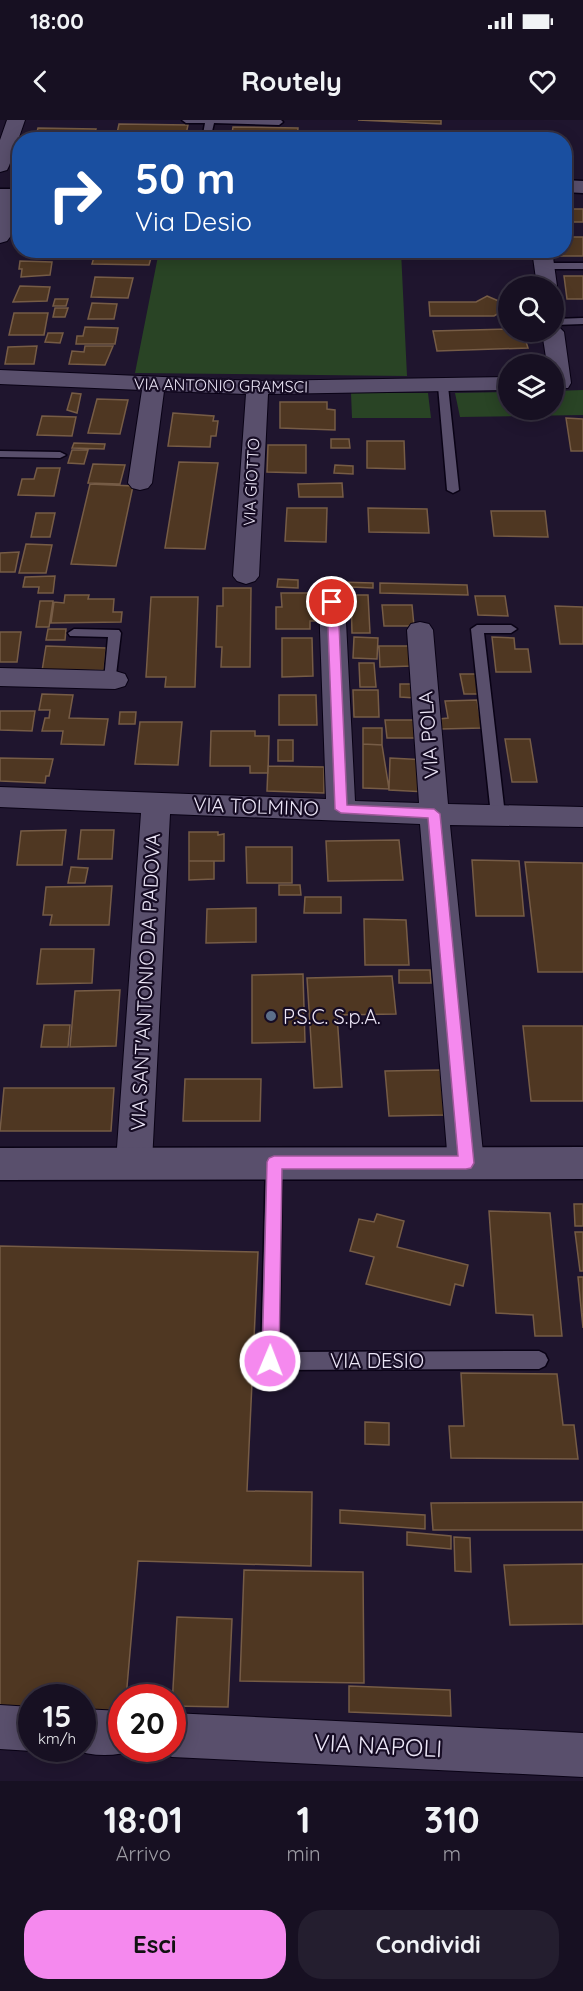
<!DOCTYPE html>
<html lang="it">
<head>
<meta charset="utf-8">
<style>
  :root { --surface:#171022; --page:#241e2f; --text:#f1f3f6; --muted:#9e9da5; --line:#363040; --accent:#f589ee }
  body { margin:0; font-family:Quicksand,sans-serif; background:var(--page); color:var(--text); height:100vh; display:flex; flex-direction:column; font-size:22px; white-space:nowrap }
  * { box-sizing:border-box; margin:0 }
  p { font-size:20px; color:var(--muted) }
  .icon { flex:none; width:33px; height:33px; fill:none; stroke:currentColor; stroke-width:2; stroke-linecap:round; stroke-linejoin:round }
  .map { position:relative; height:1661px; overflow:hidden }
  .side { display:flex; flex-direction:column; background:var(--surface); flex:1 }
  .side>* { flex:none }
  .guide { position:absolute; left:12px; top:12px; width:560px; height:126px; border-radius:24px; box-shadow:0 3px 15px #0003,0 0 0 2px var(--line); background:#1a4fa0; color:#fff; overflow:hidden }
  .tools { position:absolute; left:498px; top:156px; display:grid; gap:12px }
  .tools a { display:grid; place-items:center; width:66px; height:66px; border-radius:50%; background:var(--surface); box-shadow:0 3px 15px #0003,0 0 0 2px var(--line); font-size:30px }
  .speed { position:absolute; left:18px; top:1564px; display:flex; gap:12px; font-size:30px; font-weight:700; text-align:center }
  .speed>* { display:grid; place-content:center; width:78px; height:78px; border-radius:50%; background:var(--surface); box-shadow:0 3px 15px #0003,0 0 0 2px var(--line); line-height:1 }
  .speed small { font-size:15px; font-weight:400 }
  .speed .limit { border:9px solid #d22; background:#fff; color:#111 }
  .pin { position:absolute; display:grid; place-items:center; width:51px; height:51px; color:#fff; margin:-26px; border:3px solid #fff; border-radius:50%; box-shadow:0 2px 6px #0007 }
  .me { position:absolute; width:66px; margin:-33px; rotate:1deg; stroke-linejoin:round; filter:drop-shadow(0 0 4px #0008) }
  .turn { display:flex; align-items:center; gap:21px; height:126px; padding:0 24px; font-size:27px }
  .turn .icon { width:78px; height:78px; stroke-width:2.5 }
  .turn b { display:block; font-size:42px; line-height:51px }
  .eta { display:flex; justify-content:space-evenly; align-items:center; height:102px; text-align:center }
  .eta b { font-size:36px; font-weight:700; line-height:42px }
  .primary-button { display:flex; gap:12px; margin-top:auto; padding:12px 24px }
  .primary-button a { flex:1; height:69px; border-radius:24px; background:var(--accent); color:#111; font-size:24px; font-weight:700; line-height:69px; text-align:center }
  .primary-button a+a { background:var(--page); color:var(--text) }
  .status { display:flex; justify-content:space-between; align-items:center; height:42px; padding:0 30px; background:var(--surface); direction:ltr }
  .status svg { height:16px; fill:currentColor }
  header { display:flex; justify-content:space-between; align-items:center; height:78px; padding:0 24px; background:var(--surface); font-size:27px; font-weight:700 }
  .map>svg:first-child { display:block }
</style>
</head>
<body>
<div class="status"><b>18:00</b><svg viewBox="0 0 49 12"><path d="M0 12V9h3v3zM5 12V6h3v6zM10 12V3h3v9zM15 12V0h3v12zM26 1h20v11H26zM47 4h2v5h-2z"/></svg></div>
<header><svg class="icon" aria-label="back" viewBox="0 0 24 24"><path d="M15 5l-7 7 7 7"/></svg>Routely<svg class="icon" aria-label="heart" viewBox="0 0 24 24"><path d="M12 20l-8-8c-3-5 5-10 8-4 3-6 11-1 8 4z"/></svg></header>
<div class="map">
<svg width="583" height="1661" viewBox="0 0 583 1661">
  <rect width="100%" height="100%" fill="#1f152e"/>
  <path fill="#294425" d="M159 131H401L407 256 135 253Z
    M583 270V295L460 297 455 273 508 272V290H554V271Z
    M351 273H428L431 298H352Z"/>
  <path fill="#4f3722" stroke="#765c46" stroke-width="1.5" d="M358 0H441V4Z
    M119 4 188 5 185 19 116 18Z
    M233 7 298 8 297 20H231Z
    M38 8 96 9 93 20H35Z
    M565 89H583V102H567Z
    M564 117H583V136H560L559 130H564Z
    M94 137 151 138 149 145 92 144Z
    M20 141 52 142 50 155 21 157 22 149H19Z
    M564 156H583V179H567Z
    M95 157 133 158 128 178 91 177Z
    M20 166 50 167 47 181 13 182Z
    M487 176 508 185V188L494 196H430L429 182H476Z
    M55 179H68L66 186H53Z
    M92 183 117 184 114 199H88Z
    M55 188H68L65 197H53Z
    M14 193H48L44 215H9Z
    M85 207 118 208 115 224H76L77 216H83Z
    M508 209V212H523L528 228 437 231 433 211Z
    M48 213H63L60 223 45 222Z
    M37 226 34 244H5L8 227Z
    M85 226H113L105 245 69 244 72 231 84 232Z
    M72 273 81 274 77 293 67 290Z
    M97 279 128 280 120 314 88 313Z
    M280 282H327V289L335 290V310L280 308Z
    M173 293 214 296 213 301H218L216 316H211L210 327 168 326Z
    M42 296 76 297 72 316 37 315Z
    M566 298 583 299V331H571Z
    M331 319H349L350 328H331Z
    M367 321H404L405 349 367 348Z
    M74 323 105 324 104 329 72 328Z
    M268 325H306V353L267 352Z
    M72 330H88L84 344 68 343Z
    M179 342 218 343 205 429 165 428Z
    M93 344 125 345 120 364 88 363Z
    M335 345 353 346V354L334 353Z
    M37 348H60L54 376 18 375 22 359H34Z
    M342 363 343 377H299L298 364Z
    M90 364 133 366 116 446 71 444Z
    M287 388H327L326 422 285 421Z
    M368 388 427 389 429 413 369 412Z
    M491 391H545L548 417 494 416Z
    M36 393H55L50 417H31Z
    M26 424 52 425 46 453H19Z
    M19 432 15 452H0V433Z
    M55 456 53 473H38L39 467H23L25 457Z
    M278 459 298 460V468L277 467Z
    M338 462 373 463V468L351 467V472H337Z
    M380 463 467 465 468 475 380 473Z
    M223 468H251L250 547H221L222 527H216L217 486H223Z
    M281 473H314L315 501H310V509H276V487H282Z
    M65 475H89L88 479H114L113 492H122L121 502 51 503 54 482 64 483Z
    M351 475H368L370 513H352Z
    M475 476H505L508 496 478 495Z
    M151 477H198L195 567H165L166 557H146Z
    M40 481H53L49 507H36Z
    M382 485H412L414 506H384Z
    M555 486 583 487V524H560Z
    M48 509H66L65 520H46Z
    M0 512H21L17 542H0Z
    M354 517 378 518 377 539 353 538Z
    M492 517 514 518 515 529H528L531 552H496Z
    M282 518H312L313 556 282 557Z
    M46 526 106 528 104 550 42 551Z
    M379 526H412L413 546 380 547Z
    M359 543H374L376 567H360Z
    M460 554H476L480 574H464Z
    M400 564H415V578L400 577Z
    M353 570H378L379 597H354Z
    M42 574 73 575 69 598 108 599 104 625 61 624 63 611H42L45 598H49L50 590H39Z
    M279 575H316L317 605H279Z
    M477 580 482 608 441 609 439 599 448 598 445 581Z
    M0 591H35L32 611 0 610Z
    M120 592H136L135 604H119Z
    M385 600H415L417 618H387Z
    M140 602H182L178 645 135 644Z
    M363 608H382V625L363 624Z
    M211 611H255V616H269L268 653H250V646H210Z
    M505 619H530L537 662H512Z
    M278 620H293V641H278Z
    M363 624 382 625 389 669 363 668Z
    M0 638 53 639 49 656H46L45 663 0 661Z
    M390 638 427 640V672L389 670Z
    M268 646 324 647V673L267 671Z
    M66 710 62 745H17L21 711Z
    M81 710H114L112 739H78Z
    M189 712H218V715L224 714V741H189Z
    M399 720 403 760 328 761 326 721Z
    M246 727H292V763H247Z
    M472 740 519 741 524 796H476Z
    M189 741H214V759L189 760Z
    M525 742 583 743V852H538Z
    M71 747 88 748 85 763H68Z
    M279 765H300L301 775H279Z
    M112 766 109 805H50L52 795H43L46 767Z
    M305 777H341V793H304Z
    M256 788V822L206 823 207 789Z
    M364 799 406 800 409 845H365Z
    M41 829H94L92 863 37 864Z
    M399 850H430L431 863H399Z
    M303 854 305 922 252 923V855Z
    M392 856 396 894 337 895 342 967 314 968 307 858Z
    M120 870 116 926 70 927 75 871Z
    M44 905H70L68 927H41Z
    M523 906H583V981H531Z
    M440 950 445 995 389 996 385 951Z
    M185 959H261L260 1001H183Z
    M4 968H114L111 1011H0Z
    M574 1084H583V1106H575Z
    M489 1091 550 1093 562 1216H535L533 1195 496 1193Z
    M377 1094 404 1101 397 1127 468 1145 463 1166 455 1164 450 1185 366 1164 374 1137 350 1131 359 1099 374 1102Z
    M575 1112H583V1151H580Z
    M0 1126 258 1132 247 1371 312 1372 311 1446 138 1441 126 1578H122V1591L82 1590V1578H32V1589L0 1588Z
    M578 1157H583V1208Z
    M461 1253 557 1254 563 1305H574L578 1339 451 1338 449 1306H464Z
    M365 1302 389 1303V1325L365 1324Z
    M583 1382V1410H433L431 1383Z
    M340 1390 425 1395V1409L340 1403Z
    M407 1412 451 1416V1429L407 1425Z
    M454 1417 470 1418 471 1452 455 1451Z
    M583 1444V1504L510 1505 504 1445Z
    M244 1450 363 1452 364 1563 240 1561Z
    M177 1497 232 1499 228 1587 172 1586Z
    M349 1566 450 1570 451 1596 349 1592Z"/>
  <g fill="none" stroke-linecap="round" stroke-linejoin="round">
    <defs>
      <path id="lane" d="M182 0H281L283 2 279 5 214 3 210 20H202L205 3H186Z
        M583 143V149H544L539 146 544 143Z
        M583 198V204L554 205V199Z
        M443 263 448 266 459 370 453 373 447 370 438 266Z
        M0 331 60 332 66 335 60 338 0 337Z
        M477 505H511L517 509 511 513H484L505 695 498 700 491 695 471 509Z
        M74 509 119 510 121 513 115 563 110 564 104 560 108 517 70 516 68 513Z
        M274 1035 280 1037 282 1042 279 1232 539 1231 545 1234 548 1240 545 1246 539 1249 270 1250 264 1247 261 1241 266 1042 268 1037Z"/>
      <path id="street" d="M7 0H25L9 46 7 50 0 52V20Z
        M9 69 16 71 18 75 10 117 7 121 0 123V74L2 71Z
        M532 130H552L557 166 554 170V166H537Z
        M554 206 560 208 564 212 571 263 568 268H554V244H547L542 212H554Z
        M0 250 257 261 508 257V270L268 274 259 456 255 461 246 464 237 461 233 456 246 274 164 271 152 363 148 368 140 370 132 368 128 363 142 270 0 264Z
        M332 474 341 476 345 482 355 681 419 683 407 510 411 504 420 502 429 504 433 510 448 684 583 687V707L450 705 484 1043 478 1054 466 1058 454 1054 448 1043 420 704 170 694 152 1042 146 1053 134 1057 122 1053 116 1042 141 693 0 687V667L326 679 319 482 323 476Z
        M0 548 115 551 125 554 128 560 125 566 115 569 0 566Z
        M0 1585 32 1587V1629H37L32 1631 0 1629Z
        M82 1589 122 1591V1629H137C117 1637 92 1637 72 1629H82Z
        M172 1593 583 1613V1657L172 1637 156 1629H172Z"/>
      <path id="secondary" d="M564 60 583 61V73L564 72Z
        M0 69H20V81H0Z
        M583 1027V1059L0 1060V1028Z"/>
    </defs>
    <use href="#lane" stroke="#090215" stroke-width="3"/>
    <use href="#street" stroke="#090215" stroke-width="2"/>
    <use href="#secondary" stroke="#090215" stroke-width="3"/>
    <use href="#lane" fill="#594f6c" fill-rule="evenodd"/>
    <use href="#street" fill="#594f6c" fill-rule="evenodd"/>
    <use href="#secondary" fill="#594f6c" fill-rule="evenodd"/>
  </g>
  <path fill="#f589ee" stroke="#9f599b" stroke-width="1.5" d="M332 479 338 482 347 685 434 689 440 694 474 1043 471 1048 466 1049H282L279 1241 276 1246 270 1249 264 1246 262 1241 267 1042 269 1038 274 1036H458L428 698 341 693 335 689 327 482Z"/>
  <circle fill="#5c6f8a" stroke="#160c24" stroke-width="2" cx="271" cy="896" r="6"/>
  <g text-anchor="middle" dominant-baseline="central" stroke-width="4.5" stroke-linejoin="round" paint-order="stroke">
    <g font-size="16" fill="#ece6f7" stroke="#160c24">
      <text transform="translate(221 265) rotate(1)">VIA ANTONIO GRAMSCI</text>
      <text transform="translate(251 362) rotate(-87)">VIA GIOTTO</text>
    </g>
    <g font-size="20" fill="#ece6f7" stroke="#160c24">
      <text transform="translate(428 615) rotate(-94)">VIA POLA</text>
      <text transform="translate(256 686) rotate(2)">VIA TOLMINO</text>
      <text transform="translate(145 862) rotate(-87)">VIA SANT'ANTONIO DA PADOVA</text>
      <text x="377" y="1240">VIA DESIO</text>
    </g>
    <g font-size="20" fill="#ece6f7" stroke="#160c24" text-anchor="start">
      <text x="283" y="896">P.S.C. S.p.A.</text>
    </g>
    <g font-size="24" fill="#ece6f7" stroke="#160c24">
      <text transform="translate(378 1625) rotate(3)">VIA NAPOLI</text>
    </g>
  </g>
</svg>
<div class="tools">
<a><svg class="icon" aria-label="search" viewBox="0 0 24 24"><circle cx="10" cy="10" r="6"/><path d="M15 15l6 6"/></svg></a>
<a><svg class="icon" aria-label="layers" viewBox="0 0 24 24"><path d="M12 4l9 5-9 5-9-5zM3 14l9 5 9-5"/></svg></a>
</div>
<div class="speed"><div>15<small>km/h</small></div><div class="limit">20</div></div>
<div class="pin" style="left:332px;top:482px;background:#d93025"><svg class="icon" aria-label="arrive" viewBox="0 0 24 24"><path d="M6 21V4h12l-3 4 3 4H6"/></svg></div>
<svg class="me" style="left:270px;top:1241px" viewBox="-20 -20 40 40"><circle r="17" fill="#f589ee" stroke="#fff" stroke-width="3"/><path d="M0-11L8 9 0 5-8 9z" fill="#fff"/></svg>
<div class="guide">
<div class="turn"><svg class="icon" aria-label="right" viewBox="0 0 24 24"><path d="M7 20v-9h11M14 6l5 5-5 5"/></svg><div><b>50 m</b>Via Desio</div></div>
</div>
</div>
<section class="side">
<div class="eta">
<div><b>18:01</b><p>Arrivo</p></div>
<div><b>1</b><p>min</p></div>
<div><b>310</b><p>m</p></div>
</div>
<div class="primary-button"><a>Esci</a><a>Condividi</a></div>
</section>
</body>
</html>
